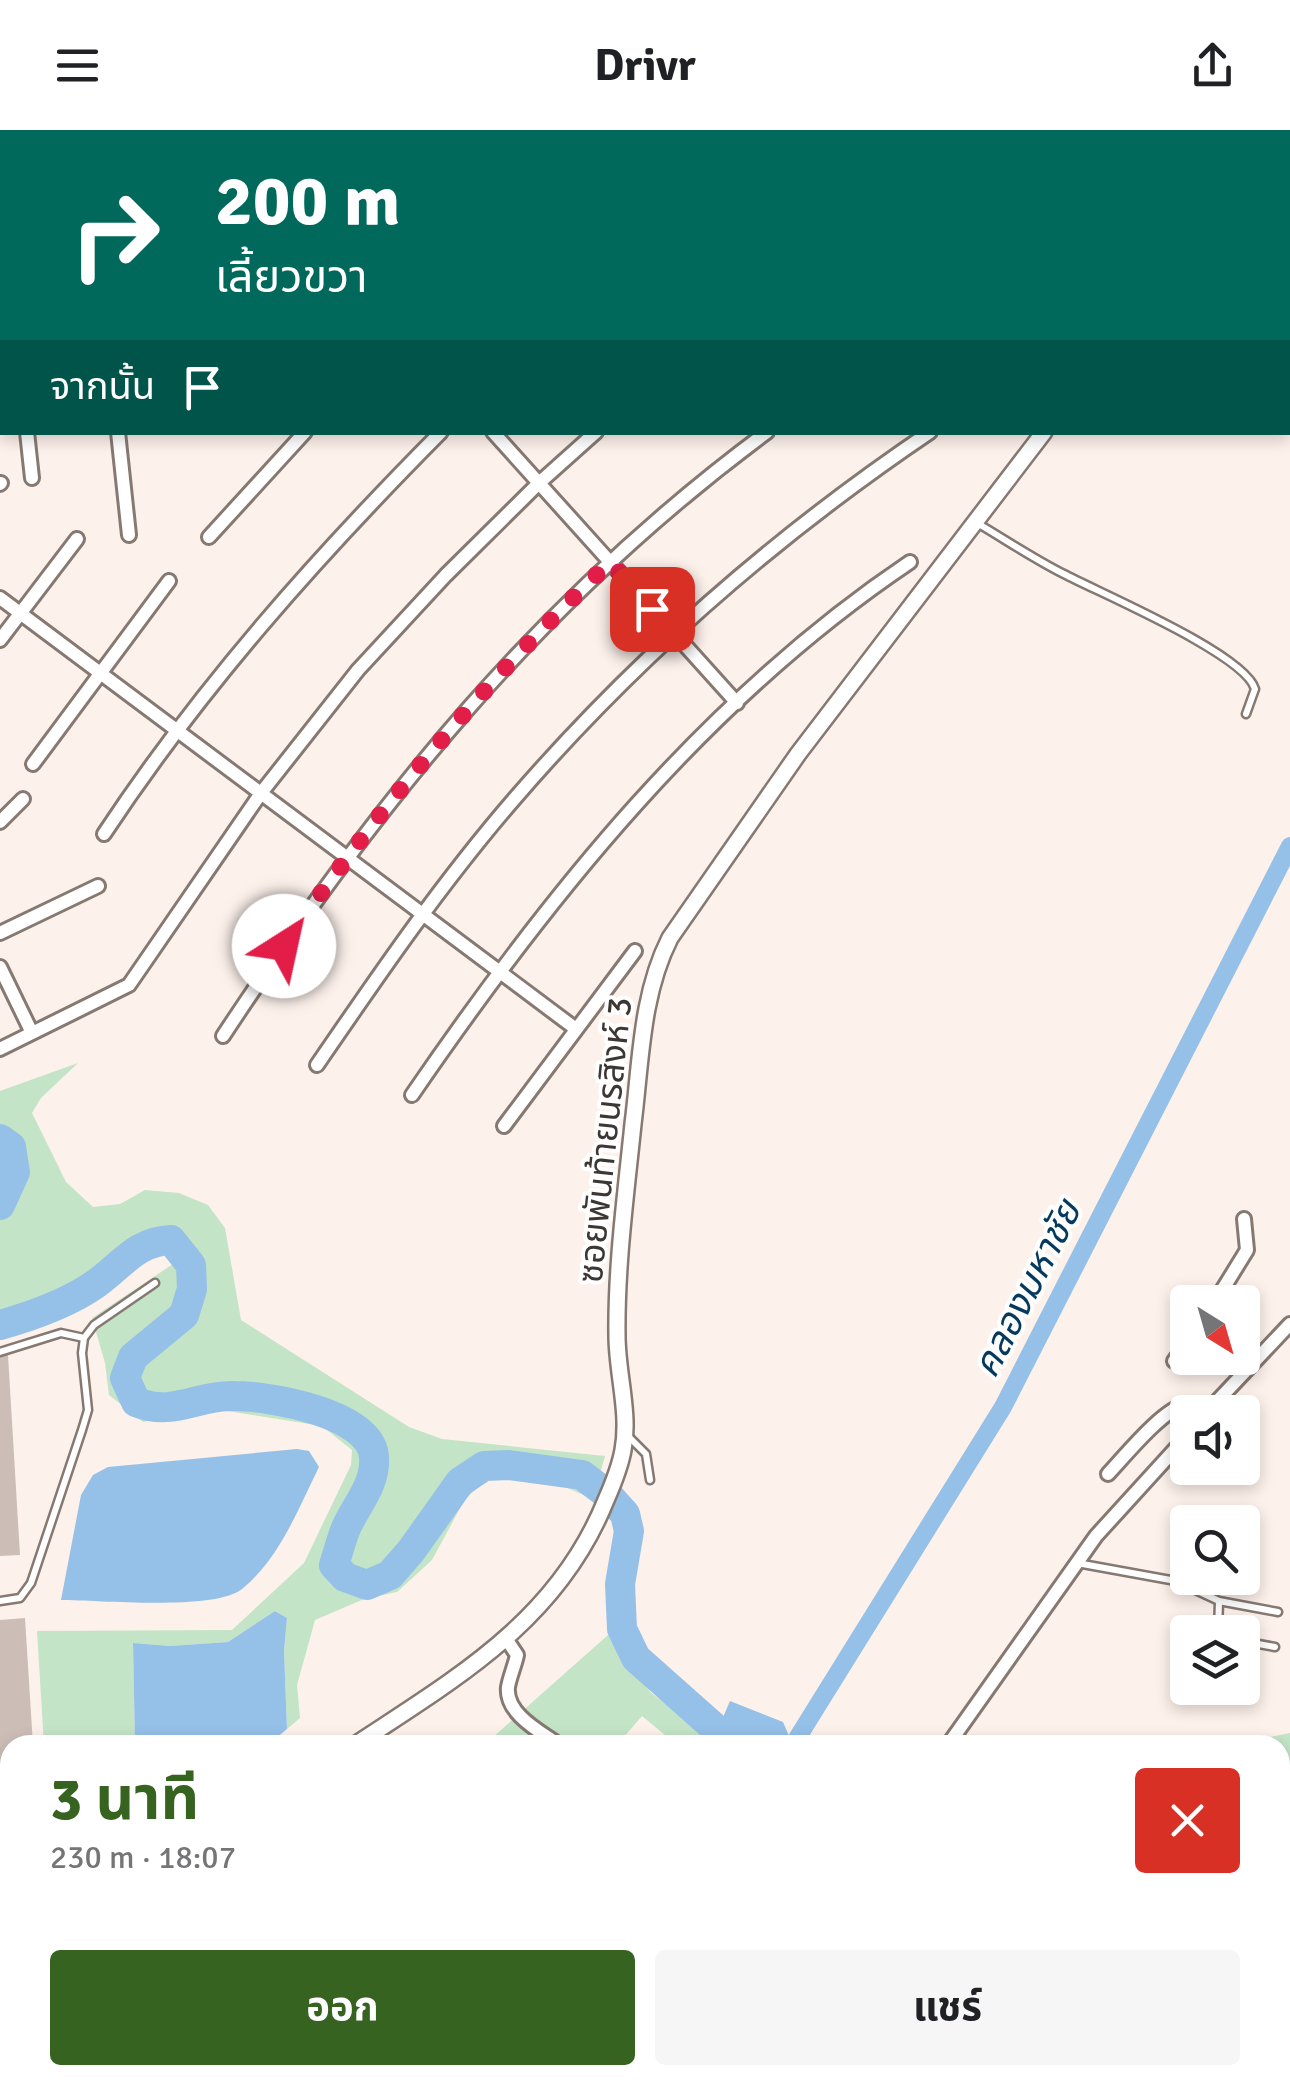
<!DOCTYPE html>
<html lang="th">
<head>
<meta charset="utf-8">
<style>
  :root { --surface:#fff; --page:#f6f6f6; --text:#202124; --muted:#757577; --accent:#376321 }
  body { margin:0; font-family:Signika,"Noto Sans Thai",sans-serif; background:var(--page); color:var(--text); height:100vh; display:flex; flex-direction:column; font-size:38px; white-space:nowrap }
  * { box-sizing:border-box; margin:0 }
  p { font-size:32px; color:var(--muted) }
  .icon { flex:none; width:55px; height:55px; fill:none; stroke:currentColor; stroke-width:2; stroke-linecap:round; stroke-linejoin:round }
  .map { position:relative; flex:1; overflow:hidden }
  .details { position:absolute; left:0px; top:1605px; width:1290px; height:350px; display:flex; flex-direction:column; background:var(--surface); border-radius:30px 30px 0 0; box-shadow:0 5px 15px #0003 }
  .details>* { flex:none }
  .top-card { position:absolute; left:0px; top:0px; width:1290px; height:305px; box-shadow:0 5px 15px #0003; background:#00695c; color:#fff; overflow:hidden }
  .needle { width:65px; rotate:143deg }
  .fabs { position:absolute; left:1170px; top:1155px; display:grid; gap:20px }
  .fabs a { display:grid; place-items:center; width:90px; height:90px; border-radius:10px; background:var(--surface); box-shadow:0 5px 15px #0003; font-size:50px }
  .pin { position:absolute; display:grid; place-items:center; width:85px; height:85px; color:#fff; margin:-42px; border-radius:20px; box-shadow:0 5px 15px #0006 }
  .me { position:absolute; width:110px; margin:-55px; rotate:35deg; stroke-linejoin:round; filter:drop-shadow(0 0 8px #0008) }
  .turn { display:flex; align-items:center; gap:35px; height:210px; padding:0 50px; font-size:45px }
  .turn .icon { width:130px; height:130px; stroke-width:2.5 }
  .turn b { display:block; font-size:70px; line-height:85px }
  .then { display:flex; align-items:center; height:95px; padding:0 50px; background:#0003; gap:20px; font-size:38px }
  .round { display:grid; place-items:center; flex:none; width:105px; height:105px; border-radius:10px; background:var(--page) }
  .head { display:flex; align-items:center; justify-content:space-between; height:170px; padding:0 50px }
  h1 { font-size:60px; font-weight:700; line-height:75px; color:var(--accent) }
  .cta { display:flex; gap:20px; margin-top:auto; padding:20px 50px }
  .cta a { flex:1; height:115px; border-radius:10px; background:var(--accent); color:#fff; font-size:40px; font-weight:700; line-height:115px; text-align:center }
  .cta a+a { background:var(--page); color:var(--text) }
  header { display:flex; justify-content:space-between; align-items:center; height:130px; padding:0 50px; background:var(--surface); font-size:45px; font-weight:700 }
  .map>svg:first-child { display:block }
</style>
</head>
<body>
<header><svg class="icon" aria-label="menu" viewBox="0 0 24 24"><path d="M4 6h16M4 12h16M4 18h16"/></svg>Drivr<svg class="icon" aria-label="share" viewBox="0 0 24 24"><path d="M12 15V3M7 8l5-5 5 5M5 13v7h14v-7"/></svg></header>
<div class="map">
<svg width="1290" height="1955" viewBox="0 0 1290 1955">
  <rect width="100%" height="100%" fill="#fdf1eb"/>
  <path fill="#c3e4c6" d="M78 933 41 968 32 983 66 1052 93 1077 120 1074 145 1060 179 1063 208 1075 225 1098 241 1190 409 1297 442 1309 605 1326 593 1369 546 1349 492 1345 465 1369 432 1430 397 1462 364 1469 315 1490 297 1555 300 1588 287 1599 284 1521 287 1488 275 1481 228 1512 170 1516 133 1513 135 1615H44L37 1501 232 1500 304 1433 351 1335 352 1320 322 1296 208 1278 143 1292 109 1265 105 1233 92 1188 173 1134 149 1102 71 1164 81 1177 0 1206V961Z
    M608 1505 651 1563 713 1609 711 1615H677L642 1586 617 1615H484Z
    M1290 1603V1921L1280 1917V1615H1229Z
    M707 1945H893L884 1955H700Z
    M924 1945H1214L1209 1955H938Z"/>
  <path fill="#95c0e8" d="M297 1319 309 1321 319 1337C298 1379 280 1428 242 1459 215 1481 100 1470 61 1470L81 1365 93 1345 108 1337Z
    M275 1481 287 1488 284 1521 287 1599 268 1615H135L133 1513 170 1516 228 1512Z
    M730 1571 783 1592 793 1615H711Z
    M1280 1917 1290 1921V1955H1209L1214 1945H1280Z
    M74 1945H263L275 1955H64Z
    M300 1945H431L422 1955H313Z
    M489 1945H593L586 1955H482Z"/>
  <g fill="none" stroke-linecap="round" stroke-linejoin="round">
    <path stroke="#95c0e8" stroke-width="18" d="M793 1615 1003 1277 1290 716"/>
    <path stroke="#95c0e8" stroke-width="30" d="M0 1009 11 1017 15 1042 0 1075
      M0 1195C32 1186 69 1173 97 1153 122 1135 137 1111 171 1110L191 1135 192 1159 184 1185 133 1227 125 1248 136 1272C173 1287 197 1265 234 1266 269 1266 371 1283 374 1327 376 1355 356 1375 346 1398 341 1410 338 1423 334 1435L345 1447 367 1455 390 1445 411 1421 460 1352 484 1336 509 1335 582 1345 607 1364 625 1384 629 1401 620 1454 622 1499 636 1528 734 1615
      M1280 1697 1290 1696"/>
  </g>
  <path fill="#ccbeb7" d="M8 1225 20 1425 0 1426V1226Z
    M25 1488 33 1615H10V1734H0V1490Z"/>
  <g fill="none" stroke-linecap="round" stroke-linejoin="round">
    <defs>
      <path id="service" d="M1288 152 1290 154
        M977 393C1006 410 1034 429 1064 444 1100 463 1245 524 1255 559L1246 584
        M0 1222 61 1203 84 1208
        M627 1305 646 1324 650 1350
        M1077 1433 1176 1451 1219 1471 1278 1482
        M0 1471 20 1468 31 1453 82 1300 88 1280 82 1223 84 1208 94 1195 155 1153
        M1218 1502 1219 1471
        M1242 1511 1275 1517"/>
      <path id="minor" d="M219 0 221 2
        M589 0 591 2
        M203 2 206 0
        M345 2 348 0
        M658 2 661 0
        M1050 2 1055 0
        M0 71 2 92
        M0 191H2
        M27 302 32 348
        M118 302 129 405
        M493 302 737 573
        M0 354 1 353
        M209 407 305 302
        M0 468 576 899
        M0 510 77 409
        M33 634 169 451
        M0 692 23 669
        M104 704C201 557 317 427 441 302
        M0 803 98 756
        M0 837 32 903
        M223 906C377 672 540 470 767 302
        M0 919 129 855 261 663 358 540 446 445 539 353 596 302
        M317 935C380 843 443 751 516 667 637 527 776 406 930 302
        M412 965C549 765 706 569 910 432
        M504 996 635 821
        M1215 1172 1247 1120 1244 1089
        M1174 1231 1188 1212
        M1207 1282 1290 1194
        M1108 1344C1124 1327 1164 1278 1185 1275 1193 1274 1201 1279 1208 1281
        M507 1510 517 1525C515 1535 510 1546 508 1557 505 1584 541 1602 559 1615
        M948 1615 1096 1406 1188 1305
        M693 1955 700 1945"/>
      <path id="tertiary" d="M1274 2 1276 0
        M355 1615C458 1547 558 1490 606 1370 613 1354 620 1337 623 1320 630 1283 617 1243 617 1206 616 1136 626 1063 633 994 641 931 641 865 670 808L798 624 1044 302
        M0 1915 10 1902"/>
    </defs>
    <use href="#service" stroke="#867972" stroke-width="11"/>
    <use href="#minor" stroke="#867972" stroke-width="18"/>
    <use href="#tertiary" stroke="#867972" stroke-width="20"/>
    <use href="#service" stroke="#fff" stroke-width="6"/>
    <use href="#minor" stroke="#fff" stroke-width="12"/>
    <use href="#tertiary" stroke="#fff" stroke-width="15"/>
  </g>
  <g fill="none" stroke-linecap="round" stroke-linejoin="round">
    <path stroke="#e11d48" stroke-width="18" stroke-dasharray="0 32.4" d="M284 816C380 676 487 549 610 432L652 479"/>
  </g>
  <g text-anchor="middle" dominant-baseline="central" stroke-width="8" stroke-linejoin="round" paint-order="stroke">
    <g font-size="35" fill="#3d3734" stroke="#fff">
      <text transform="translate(605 1010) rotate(-84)">ซอยพันท้ายนรสิงห์ 3</text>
    </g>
    <g font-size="38" font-style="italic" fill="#06395e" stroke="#fff">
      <text transform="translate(1027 1159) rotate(-63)">คลองมหาชัย</text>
    </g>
  </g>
</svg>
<div class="fabs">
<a><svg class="needle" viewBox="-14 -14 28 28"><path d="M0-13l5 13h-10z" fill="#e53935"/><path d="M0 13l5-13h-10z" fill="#757577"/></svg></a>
<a><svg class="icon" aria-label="sound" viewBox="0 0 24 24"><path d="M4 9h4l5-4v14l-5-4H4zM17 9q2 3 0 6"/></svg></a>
<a><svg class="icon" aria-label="search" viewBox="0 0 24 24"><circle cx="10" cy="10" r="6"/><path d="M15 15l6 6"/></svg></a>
<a><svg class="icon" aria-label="layers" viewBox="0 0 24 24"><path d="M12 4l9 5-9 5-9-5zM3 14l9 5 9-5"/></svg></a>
</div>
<div class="pin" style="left:652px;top:479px;background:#d93025"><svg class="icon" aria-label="arrive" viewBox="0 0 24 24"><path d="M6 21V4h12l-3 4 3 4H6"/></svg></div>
<svg class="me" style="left:284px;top:816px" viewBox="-20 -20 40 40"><circle r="19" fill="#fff"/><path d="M0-13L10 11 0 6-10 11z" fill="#e11d48"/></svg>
<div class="top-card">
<div class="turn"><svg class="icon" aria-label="right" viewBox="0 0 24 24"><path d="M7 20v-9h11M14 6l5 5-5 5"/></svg><div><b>200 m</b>เลี้ยวขวา</div></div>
<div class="then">จากนั้น<svg class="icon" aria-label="arrive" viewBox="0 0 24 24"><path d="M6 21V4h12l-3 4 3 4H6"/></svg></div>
</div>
<section class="details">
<div class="head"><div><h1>3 นาที</h1><p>230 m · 18:07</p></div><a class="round" style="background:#d93025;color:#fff"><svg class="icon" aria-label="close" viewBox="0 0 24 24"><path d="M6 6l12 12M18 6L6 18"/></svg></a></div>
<div class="cta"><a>ออก</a><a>แชร์</a></div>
</section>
</div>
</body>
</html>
